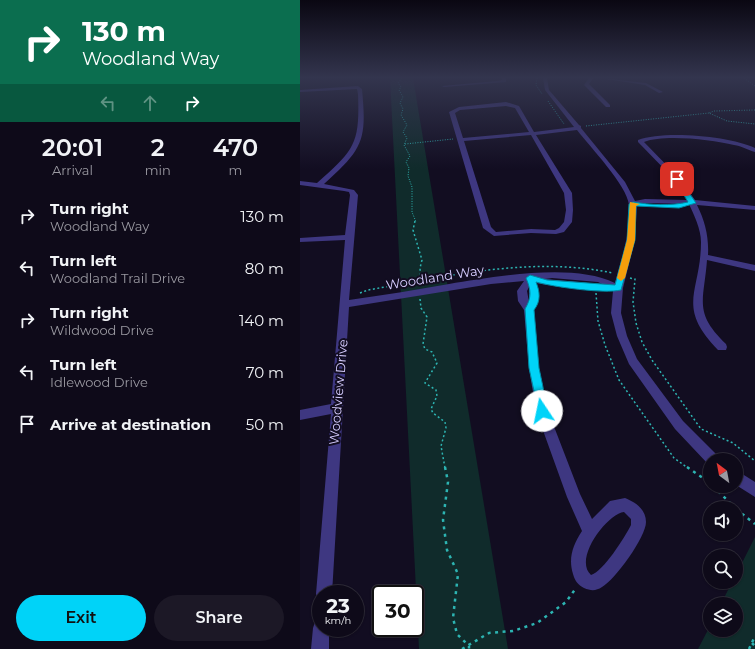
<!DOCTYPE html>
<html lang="en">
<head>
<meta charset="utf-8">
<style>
  :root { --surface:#0e0a19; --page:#1c1826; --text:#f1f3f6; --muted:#9b9aa2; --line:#2e2b38; --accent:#00d3f8 }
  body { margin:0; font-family:Montserrat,sans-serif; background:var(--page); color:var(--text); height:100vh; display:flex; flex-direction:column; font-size:15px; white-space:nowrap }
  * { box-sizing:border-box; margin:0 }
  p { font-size:13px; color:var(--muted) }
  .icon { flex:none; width:22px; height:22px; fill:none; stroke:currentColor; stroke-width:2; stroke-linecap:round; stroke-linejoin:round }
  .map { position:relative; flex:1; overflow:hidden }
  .side { display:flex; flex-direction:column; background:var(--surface); width:300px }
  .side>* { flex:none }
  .hud { background:#0b6e4f; color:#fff; overflow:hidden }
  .needle { width:26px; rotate:328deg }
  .controls { position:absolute; left:403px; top:453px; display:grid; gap:8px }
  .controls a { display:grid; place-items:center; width:40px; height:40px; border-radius:50%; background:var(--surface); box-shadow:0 1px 3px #0004,0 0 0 1px var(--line); font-size:20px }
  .speed { position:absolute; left:12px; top:585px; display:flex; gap:8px; font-size:20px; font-weight:700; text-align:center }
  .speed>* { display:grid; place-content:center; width:52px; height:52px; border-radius:50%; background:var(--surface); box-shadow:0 1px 3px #0004,0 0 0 1px var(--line); line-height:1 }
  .speed small { font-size:10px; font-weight:400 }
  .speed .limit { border:2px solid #111; border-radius:6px; background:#fff; color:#111 }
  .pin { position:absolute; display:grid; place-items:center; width:34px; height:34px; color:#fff; margin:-17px; border-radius:8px; box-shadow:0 2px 6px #0006 }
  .me { position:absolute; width:44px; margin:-22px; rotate:349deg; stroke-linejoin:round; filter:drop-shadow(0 0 3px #0008) }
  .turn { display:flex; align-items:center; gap:14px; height:84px; padding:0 16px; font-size:18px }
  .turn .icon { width:52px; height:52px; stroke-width:2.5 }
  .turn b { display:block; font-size:28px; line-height:34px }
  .lanes { display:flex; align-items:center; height:38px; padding:0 16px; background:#0003; justify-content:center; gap:20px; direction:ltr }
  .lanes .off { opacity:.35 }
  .eta { display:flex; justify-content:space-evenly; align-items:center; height:68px; text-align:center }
  .eta b { font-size:24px; font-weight:600; line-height:28px }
  .button { display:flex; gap:8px; margin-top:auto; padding:8px 16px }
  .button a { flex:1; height:46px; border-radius:24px; background:var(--accent); color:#111; font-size:16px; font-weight:600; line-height:46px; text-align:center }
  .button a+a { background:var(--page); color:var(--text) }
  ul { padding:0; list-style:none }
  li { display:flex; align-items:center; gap:12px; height:52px; padding:0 16px }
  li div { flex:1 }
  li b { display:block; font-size:15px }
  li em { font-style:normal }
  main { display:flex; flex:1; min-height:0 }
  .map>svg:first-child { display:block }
</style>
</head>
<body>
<main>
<section class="side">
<div class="hud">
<div class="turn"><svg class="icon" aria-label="right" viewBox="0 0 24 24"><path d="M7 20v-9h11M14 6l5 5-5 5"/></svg><div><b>130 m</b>Woodland Way</div></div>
<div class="lanes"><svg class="icon off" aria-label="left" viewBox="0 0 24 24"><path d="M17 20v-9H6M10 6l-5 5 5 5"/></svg><svg class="icon off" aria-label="ahead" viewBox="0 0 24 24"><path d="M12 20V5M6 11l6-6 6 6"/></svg><svg class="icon" aria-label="right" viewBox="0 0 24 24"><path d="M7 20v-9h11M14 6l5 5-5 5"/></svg></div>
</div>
<div class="eta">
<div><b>20:01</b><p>Arrival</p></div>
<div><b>2</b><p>min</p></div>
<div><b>470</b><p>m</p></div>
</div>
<ul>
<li><svg class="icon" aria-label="right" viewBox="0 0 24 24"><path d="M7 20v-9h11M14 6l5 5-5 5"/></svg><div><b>Turn right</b><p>Woodland Way</p></div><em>130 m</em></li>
<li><svg class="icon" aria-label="left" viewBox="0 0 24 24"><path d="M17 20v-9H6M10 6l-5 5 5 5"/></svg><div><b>Turn left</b><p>Woodland Trail Drive</p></div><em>80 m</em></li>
<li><svg class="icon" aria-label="right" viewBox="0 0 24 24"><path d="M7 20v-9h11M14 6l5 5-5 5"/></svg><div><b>Turn right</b><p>Wildwood Drive</p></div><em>140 m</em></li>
<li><svg class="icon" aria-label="left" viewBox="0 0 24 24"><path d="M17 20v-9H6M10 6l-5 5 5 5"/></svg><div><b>Turn left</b><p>Idlewood Drive</p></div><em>70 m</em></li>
<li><svg class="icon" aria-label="arrive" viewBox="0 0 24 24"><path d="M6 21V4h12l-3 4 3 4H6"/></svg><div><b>Arrive at destination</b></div><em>50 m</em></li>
</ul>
<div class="button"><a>Exit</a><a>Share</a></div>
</section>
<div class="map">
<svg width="455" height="649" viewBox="0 0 455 649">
  <rect width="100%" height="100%" fill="#120d21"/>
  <path fill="#102b2b" d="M90 78H113L208 649H119Z
    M455 537V649H398L410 626V630H436V604H421L432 582H436V575Z"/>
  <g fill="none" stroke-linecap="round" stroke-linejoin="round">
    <path stroke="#2db4b2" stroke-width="1" stroke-dasharray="1 1.5" stroke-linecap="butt" d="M102 78 98 83 101 87 99 90 103 97 100 103 103 109 101 115 107 125 103 132 107 138 104 145 110 156 106 162 109 168 108 176 112 187V212L116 222
      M237 78 236 85 242 94
      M444 78 455 86
      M248 101 264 124
      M455 110 414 111 409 113 427 121 455 124
      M286 126 409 113
      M105 144 153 139"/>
    <path stroke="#2db4b2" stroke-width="1.5" stroke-dasharray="2 2.5" stroke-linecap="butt" d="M115 221 113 230 122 260 120 268 121 285
      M330 278 335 279 333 302 336 323 342 342 352 360 401 429 433 443 455 461
      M60 293 68 290C149 276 231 256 313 273
      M296 293 298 321 305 345 319 380 374 458 388 468
      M120 299 121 308 127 317 123 344 125 349 132 352 137 363 125 383 136 390 137 396 131 409 133 413 145 422 146 428 141 446 145 468"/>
    <path stroke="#2db4b2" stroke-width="2.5" stroke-dasharray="3 4.5" stroke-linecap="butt" d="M145 467 148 482 143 520 147 550 158 574 153 618 157 634 169 646V649
      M387 467 410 483
      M413 486 435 508
      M436 509 455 524
      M452 643 455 646
      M162 649 189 633 213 631 237 623 266 602 276 588
      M449 649 455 636"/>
    <path fill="#3e3781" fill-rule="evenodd" d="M202 78H206V82L144 87 142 86 197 81 202 80Z
      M243 78H247L249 90 279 125 281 126V128L325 182 335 201 345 199 387 200 375 180 338 142V140C364 130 430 136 455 148V152C448 150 442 146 434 145 412 140 365 134 344 142L379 178 395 200 455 206V210L397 205C405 221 409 237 408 255L455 265V271L407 260C404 301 393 312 426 344L427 347 426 350H418C375 306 401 292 401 242 401 229 394 215 389 204L345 203 337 205 335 240 323 288 321 313 327 336 337 359 383 421 418 456 420 460H410V465L408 464 375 429 329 364 317 336 311 313 313 291 247 285 236 283 239 298 234 309 239 368 248 411 280 494 292 519 310 501 325 498C335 502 346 509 346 522 346 537 315 580 302 587 296 591 291 591 284 588 278 585 275 581 273 574 268 558 273 545 282 531L267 497 236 411 229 368 224 310 218 301 217 291 224 281 191 284 49 307 32 594H21V601L18 600 16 594 31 414 0 420V410L31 404 45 240 0 242V238L45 235 50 195 49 192 44 191 0 185V181L17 183C54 150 60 145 58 94L57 89 0 92V90L58 86 62 89C67 141 63 149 24 184L54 190 58 195 49 300C83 295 116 290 149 284 195 277 272 262 315 283 321 260 332 228 329 205 327 185 290 147 277 130L236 135 272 193 273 210 272 222 264 232 256 234 231 233 194 236 183 228 149 112 159 107 206 102 219 106 234 132 274 127 245 90ZM206 106 215 108 229 132 163 138 155 113 160 110ZM231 135 264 193 266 210 264 222 259 228 255 230 231 229 196 232 191 227 164 141ZM252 278 298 282 302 284 245 279ZM229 287V302L227 291ZM324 512 331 519V525C325 537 303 572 291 575 273 559 307 514 324 512Z
      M289 78H293L289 84 310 105V107H306L284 85Z
      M300 78 346 83 363 92 359 93 345 85Z
      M436 470 455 482V497L436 485Z
      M21 620V628H29V649H11L13 628 15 622Z"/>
  </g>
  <linearGradient id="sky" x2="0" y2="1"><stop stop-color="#0a0712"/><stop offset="0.46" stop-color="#33354e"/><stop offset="1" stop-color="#33354e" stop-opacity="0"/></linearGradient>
  <rect width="455" height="169" fill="url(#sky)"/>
  <path fill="#00d3f8" stroke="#0089a1" d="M377 177 379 178 396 203 379 208 336 206 335 240 321 290C304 294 254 287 236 282 240 292 241 301 234 310L239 368 248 411 246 414 242 415 239 414 229 368 225 309C232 297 231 290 226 278L230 275 247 280 315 285 327 240 329 204 333 202C351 205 371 206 388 202L374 179Z"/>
  <path fill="#f59e0b" d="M330 202 340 204 336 206 335 240 325 278 321 281 317 278 327 240Z"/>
  <g text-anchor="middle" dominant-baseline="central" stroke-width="4" stroke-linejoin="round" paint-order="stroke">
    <g font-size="13" fill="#d6cdff" stroke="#120d21">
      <text transform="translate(135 277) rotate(-9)">Woodland Way</text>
      <text transform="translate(38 392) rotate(-85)">Woodview Drive</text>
    </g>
  </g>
</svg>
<div class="controls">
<a><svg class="needle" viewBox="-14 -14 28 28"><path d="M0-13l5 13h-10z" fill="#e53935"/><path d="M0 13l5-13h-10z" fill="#9b9aa2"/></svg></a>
<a><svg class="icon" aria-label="sound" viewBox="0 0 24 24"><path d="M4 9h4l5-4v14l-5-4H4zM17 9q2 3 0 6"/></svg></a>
<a><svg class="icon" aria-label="search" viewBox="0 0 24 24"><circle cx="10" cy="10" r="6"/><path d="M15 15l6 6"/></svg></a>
<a><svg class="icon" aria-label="layers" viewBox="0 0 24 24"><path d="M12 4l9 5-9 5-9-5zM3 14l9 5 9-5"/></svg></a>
</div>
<div class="speed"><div>23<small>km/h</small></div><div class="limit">30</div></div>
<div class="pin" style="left:377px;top:179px;background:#d93025"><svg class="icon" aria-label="arrive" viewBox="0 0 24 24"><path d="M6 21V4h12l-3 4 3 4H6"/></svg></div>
<svg class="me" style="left:242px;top:411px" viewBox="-20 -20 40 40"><circle r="19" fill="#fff"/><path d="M0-13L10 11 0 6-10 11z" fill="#00d3f8"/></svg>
</div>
</main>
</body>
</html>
